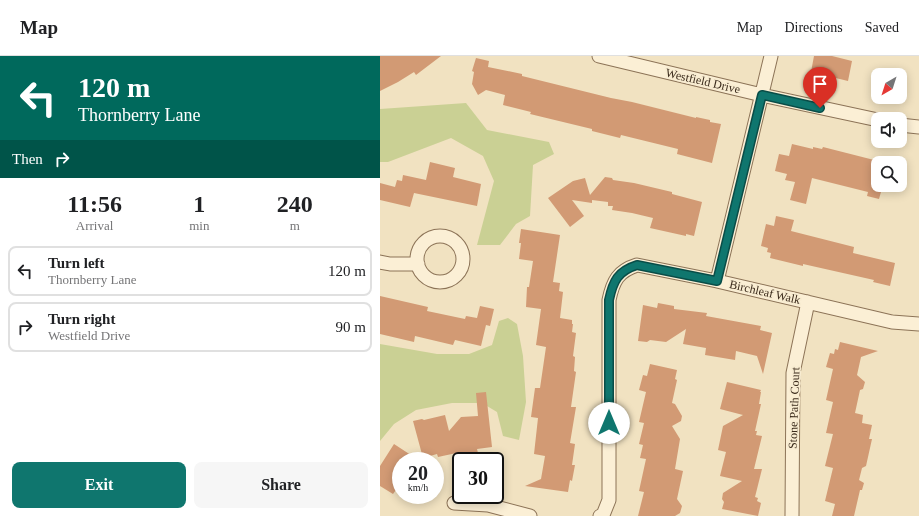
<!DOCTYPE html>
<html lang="en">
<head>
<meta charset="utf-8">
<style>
  :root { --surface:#fff; --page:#f6f6f6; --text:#202124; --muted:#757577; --line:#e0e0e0; --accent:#0f766e }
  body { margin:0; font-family:Georgia,serif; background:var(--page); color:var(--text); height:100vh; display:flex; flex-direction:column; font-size:15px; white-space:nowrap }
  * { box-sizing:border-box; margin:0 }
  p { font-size:13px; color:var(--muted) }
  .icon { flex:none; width:22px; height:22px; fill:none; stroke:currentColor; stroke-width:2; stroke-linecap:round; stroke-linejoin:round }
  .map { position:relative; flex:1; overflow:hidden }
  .drawer { display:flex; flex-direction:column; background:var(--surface); width:380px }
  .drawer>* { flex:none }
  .top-card { background:#00695c; color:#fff; overflow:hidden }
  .needle { width:26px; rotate:219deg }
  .fabs { position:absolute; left:491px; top:12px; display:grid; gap:8px }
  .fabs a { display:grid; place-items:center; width:36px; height:36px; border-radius:8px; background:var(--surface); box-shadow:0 2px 10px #0003; font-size:20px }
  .speed { position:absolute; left:12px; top:396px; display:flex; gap:8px; font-size:20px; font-weight:700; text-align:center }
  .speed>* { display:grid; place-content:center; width:52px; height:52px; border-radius:50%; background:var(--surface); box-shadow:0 2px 10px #0003; line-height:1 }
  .speed small { font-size:10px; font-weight:400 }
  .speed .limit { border:2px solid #111; border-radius:6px; background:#fff; color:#111 }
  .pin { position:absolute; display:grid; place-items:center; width:34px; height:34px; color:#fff; margin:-41px -17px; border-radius:50% 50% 50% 0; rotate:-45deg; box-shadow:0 0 4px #0007 }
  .pin .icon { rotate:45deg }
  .me { position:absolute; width:44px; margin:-22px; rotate:0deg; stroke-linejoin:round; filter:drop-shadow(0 0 3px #0008) }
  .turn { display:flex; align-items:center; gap:14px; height:84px; padding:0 12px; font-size:18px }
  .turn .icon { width:52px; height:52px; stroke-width:2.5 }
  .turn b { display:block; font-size:28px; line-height:34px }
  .then { display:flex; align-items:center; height:38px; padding:0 12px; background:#0003; gap:8px; font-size:15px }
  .eta { display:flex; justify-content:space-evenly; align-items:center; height:68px; text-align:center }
  .eta b { font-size:24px; font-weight:800; line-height:28px }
  .button { display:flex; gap:8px; margin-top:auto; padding:8px 12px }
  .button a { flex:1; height:46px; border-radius:8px; background:var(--accent); color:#fff; font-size:16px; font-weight:800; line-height:46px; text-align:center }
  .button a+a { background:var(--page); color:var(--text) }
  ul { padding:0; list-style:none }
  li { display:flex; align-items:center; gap:12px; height:50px; margin:0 8px 6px; padding:0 4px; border:2px solid var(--line); border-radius:8px }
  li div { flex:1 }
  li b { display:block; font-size:15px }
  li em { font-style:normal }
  header { display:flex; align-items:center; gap:24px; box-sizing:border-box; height:56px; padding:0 20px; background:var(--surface); border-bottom:1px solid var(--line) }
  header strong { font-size:19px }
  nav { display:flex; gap:22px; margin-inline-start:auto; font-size:14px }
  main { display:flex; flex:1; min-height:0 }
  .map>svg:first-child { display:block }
</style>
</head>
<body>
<header>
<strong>Map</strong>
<nav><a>Map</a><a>Directions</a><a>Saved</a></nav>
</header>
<main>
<section class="drawer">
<div class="top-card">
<div class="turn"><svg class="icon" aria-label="left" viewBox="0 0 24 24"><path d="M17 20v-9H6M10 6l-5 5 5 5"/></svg><div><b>120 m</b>Thornberry Lane</div></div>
<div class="then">Then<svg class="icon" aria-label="right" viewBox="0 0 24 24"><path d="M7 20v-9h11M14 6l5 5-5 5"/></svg></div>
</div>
<div class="eta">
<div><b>11:56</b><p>Arrival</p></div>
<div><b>1</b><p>min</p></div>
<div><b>240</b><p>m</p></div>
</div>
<ul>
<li><svg class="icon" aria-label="left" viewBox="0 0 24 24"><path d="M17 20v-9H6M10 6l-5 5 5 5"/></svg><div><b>Turn left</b><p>Thornberry Lane</p></div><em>120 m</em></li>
<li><svg class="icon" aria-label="right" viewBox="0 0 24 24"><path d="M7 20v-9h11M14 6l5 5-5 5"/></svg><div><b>Turn right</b><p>Westfield Drive</p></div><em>90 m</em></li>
</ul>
<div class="button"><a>Exit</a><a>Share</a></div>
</section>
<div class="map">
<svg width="539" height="460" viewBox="0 0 539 460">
  <rect width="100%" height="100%" fill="#f1e2c1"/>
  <path fill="#cad094" d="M86 47 107 74 169 86 174 98 153 109 150 160 136 168 120 189H97L114 125 103 100 71 82 8 106H0V53Z
    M128 262 137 268 143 300 146 346 139 384 123 380 117 356 102 347H72L36 354 14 368 0 385V288L57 298H89L112 289 119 265Z"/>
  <path fill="#d29a74" d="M0 0H61L36 19 34 16 18 26 0 35Z
    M434 0H452L472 5 468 25 431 16Z
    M96 2 109 5 108 11 142 18V20L231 42 252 46 316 62V61L330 64V66L341 68 332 107 297 98 298 93 241 79 240 82 212 75V73L150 58 151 56 123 49 125 39 106 34 98 39 92 28 94 16 92 15Z
    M412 88 433 93V91L442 93 443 91 498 105V129H503L499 143 487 140 488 136 432 122 426 148 410 144 415 126 405 124 407 118 395 115 399 98 409 100Z
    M50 106 75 112 73 121 101 128 97 150 34 137 30 151 0 144V127L15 131 17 124 22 125 23 119 46 124Z
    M225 121 232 122 233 124 254 127 292 136V138L322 146 314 180 306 178V180L270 172 273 162 252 157 232 154 233 150H228V146L212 144V147L192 144 204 160 190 171 168 142 193 125 205 122 210 139Z
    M396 160 414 164 411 175 474 191 473 197 515 207 510 230 493 226 494 224 423 208V210L390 202 391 197 387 196 388 192 381 190 386 168 394 170Z
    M141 173 180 179 173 226 180 227 179 235 183 236 180 262 192 264V268H193L192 276 196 277 193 300 195 301 194 315 196 316 191 351H196L190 387 195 388 192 409H195L192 425 190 424 188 436 145 430 161 423 165 400 154 398 158 362 151 361 155 332H160L166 291 156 289 161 253 146 251 147 231H149L153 205 139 203 141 187H139Z
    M0 240 48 251 47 255 85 263 86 260 97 262 100 250 114 253 110 270 106 269 101 290 75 284 73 289 35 280 34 286 0 278Z
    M278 247 294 250V253L327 257 326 260 381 270 380 274 392 277 383 318 377 300 356 295 355 304 325 299 326 292 303 288 306 273 286 286 270 284 267 286 258 285 263 249 277 252Z
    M460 286 498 295 481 301 477 319 485 326 483 333 480 334 475 357 483 359 482 367 492 369 489 383H492L486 410 482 412 479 424 484 427 482 434H480L474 460H452L455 448 445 445 453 412 445 410 453 378 446 377 453 346 446 344 453 313 446 311 450 297 454 298 455 293 458 294Z
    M270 308 297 314 295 323 297 324 292 347 295 348 302 360 301 365 292 370 300 383 295 413 303 415 297 443 302 450 300 457 295 460H258L264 436 259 435 266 403 260 402 263 389 259 388 264 367 259 366 266 336 259 334 263 319 267 320Z
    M347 326 381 334 380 336H381L379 348H381L375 375H377L376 379 382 380 374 413H382L375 441 378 442 377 445 381 447 378 460 342 453 344 446 342 443 343 437 362 425 340 420 346 396 338 394 343 370 363 359 340 353Z
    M106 336 112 391 97 393 98 397 81 399V396L58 401 57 398 43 402 33 365 42 363 44 364 65 359 69 375 81 361 98 360 96 337Z
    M14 388 40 405H21V427L13 438 0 430V410Z"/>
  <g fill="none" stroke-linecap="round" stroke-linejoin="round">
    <defs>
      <path id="minor" d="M219 0 382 39 498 64
        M520 69 539 71
        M37 203a23 23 0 1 1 46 0a23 23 0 1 1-46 0Z
        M0 206 10 208H38
        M337 225 391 0
        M74 447 108 449 150 460
        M220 460 223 459 229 444V244C233 225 238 215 257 209L337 225 512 266 539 268
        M412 460 413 317 428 246"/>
    </defs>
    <use href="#minor" stroke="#8c7357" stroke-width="15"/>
    <use href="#minor" stroke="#fbefd5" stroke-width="13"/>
  </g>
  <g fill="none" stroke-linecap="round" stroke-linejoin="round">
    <defs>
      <path id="route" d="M229 367V244C233 225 238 215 257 209L337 225 382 39 440 52"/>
    </defs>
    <use href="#route" stroke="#0a4d48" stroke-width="10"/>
    <use href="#route" stroke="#0f766e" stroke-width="7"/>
  </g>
  <g text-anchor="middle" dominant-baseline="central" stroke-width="3.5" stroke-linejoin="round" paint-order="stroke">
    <g font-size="12" fill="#3b2b1c" stroke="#f8ecd1">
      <text transform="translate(323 25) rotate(13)">Westfield Drive</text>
      <text transform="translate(385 236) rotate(13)">Birchleaf Walk</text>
      <text transform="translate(414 352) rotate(-88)">Stone Path Court</text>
    </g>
  </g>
</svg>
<div class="fabs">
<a><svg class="needle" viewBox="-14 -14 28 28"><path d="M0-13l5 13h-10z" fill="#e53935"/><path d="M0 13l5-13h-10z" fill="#757577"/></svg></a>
<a><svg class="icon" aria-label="sound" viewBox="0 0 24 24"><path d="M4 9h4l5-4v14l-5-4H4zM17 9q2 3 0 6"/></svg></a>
<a><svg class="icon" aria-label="search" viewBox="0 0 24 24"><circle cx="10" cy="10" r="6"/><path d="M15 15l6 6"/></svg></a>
</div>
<div class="speed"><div>20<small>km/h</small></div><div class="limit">30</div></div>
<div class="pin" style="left:440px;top:52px;background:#d93025"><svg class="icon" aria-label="arrive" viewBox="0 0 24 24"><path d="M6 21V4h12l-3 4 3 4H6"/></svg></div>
<svg class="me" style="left:229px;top:367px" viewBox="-20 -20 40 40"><circle r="19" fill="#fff"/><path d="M0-13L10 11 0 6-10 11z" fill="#0f766e"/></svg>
</div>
</main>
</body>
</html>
